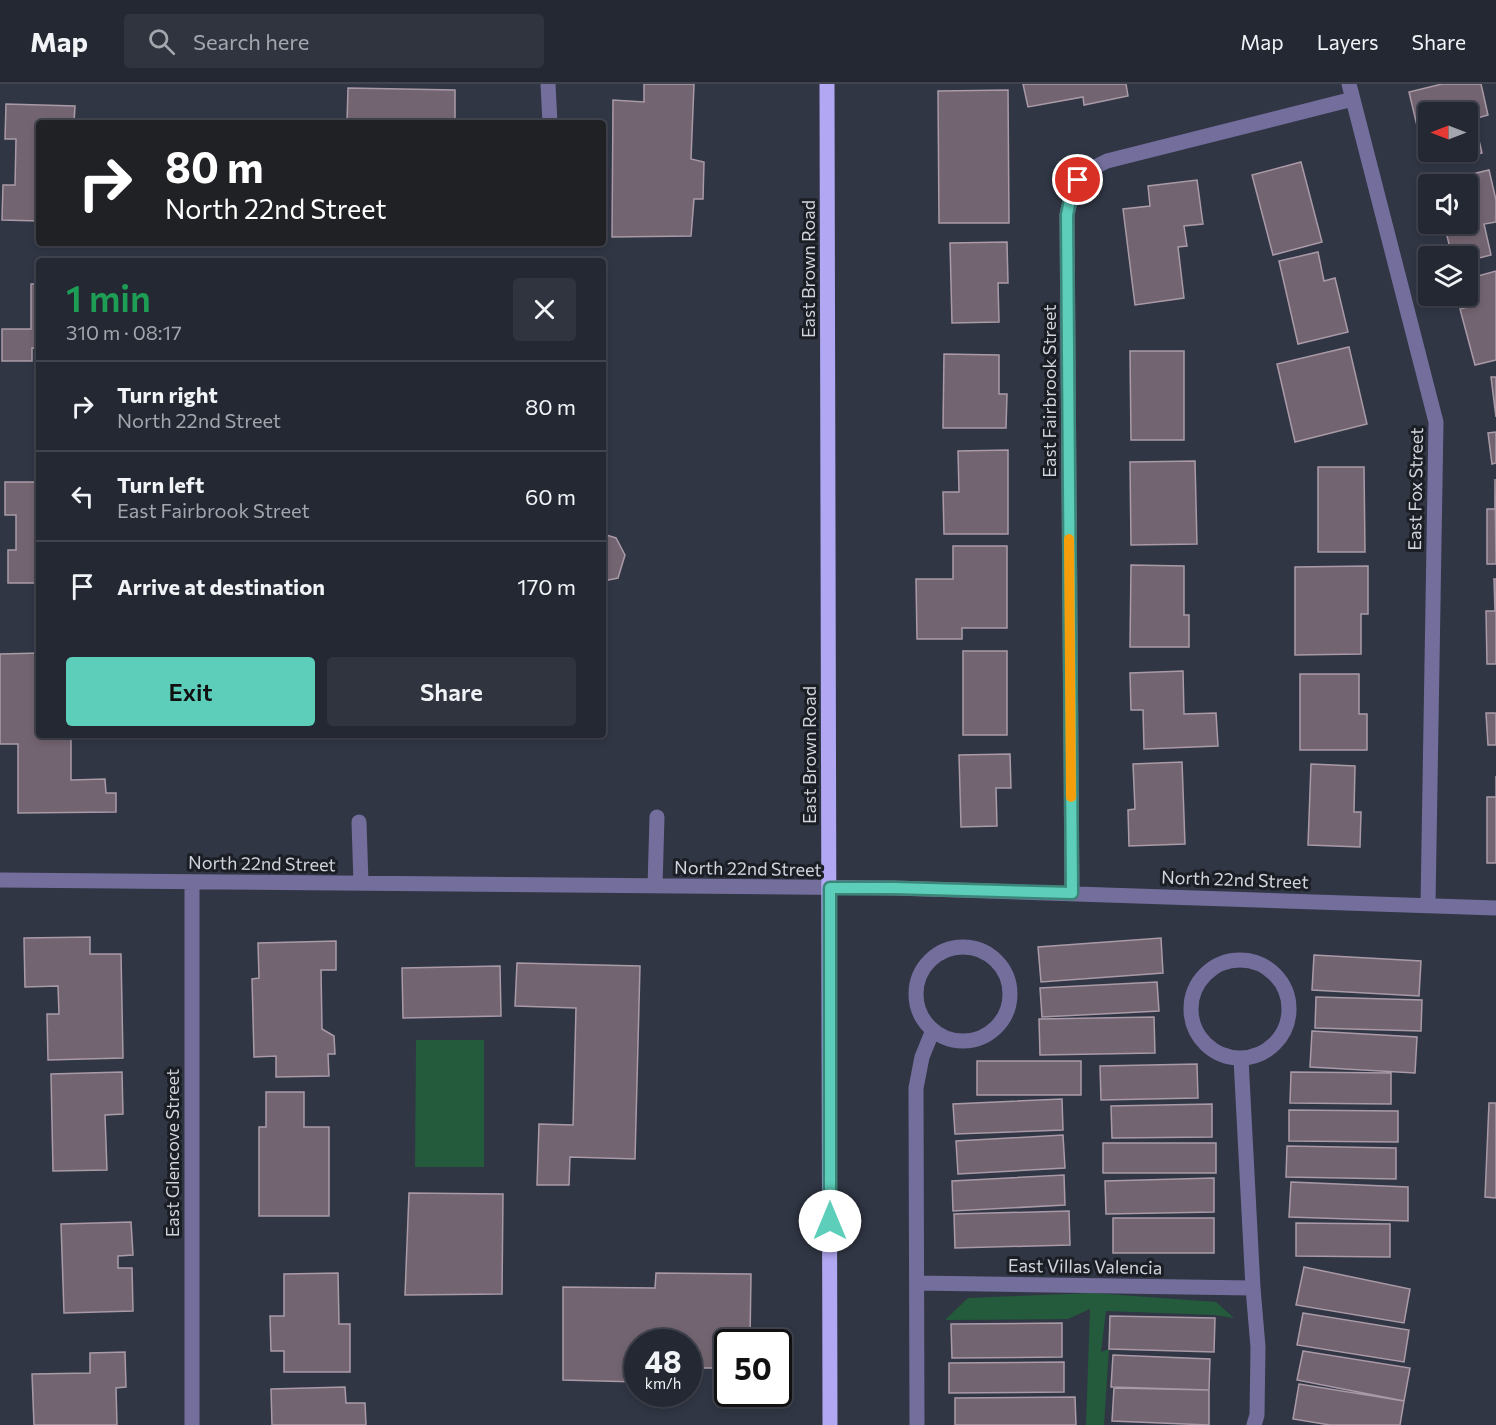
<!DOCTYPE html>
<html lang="en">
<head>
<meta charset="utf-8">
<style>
  :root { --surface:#242833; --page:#30343f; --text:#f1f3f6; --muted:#a3a6ac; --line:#41444e; --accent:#5cceba }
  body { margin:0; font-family:Commissioner,sans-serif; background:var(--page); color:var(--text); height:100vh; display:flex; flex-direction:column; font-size:22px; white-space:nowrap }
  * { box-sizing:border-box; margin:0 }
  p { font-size:20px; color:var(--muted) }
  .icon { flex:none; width:33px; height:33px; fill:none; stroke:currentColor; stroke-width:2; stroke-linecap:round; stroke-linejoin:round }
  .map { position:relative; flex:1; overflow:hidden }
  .panel { position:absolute; left:36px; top:174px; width:570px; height:480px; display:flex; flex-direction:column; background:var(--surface); border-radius:6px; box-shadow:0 3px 9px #0003,0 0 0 2px var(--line) }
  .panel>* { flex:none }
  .hud { position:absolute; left:36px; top:36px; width:570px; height:126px; border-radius:6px; box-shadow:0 3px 9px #0003,0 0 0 2px var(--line); background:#202124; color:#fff; overflow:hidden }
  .needle { width:39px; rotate:270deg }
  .controls { position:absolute; left:1418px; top:18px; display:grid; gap:12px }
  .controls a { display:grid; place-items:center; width:60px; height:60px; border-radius:6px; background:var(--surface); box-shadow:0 3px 9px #0003,0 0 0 2px var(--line); font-size:30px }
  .speed { position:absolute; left:624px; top:1245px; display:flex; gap:12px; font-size:30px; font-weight:700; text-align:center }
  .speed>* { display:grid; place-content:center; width:78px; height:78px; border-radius:50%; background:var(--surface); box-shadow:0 3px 9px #0003,0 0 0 2px var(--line); line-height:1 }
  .speed small { font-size:15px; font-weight:400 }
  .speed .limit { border:3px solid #111; border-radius:9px; background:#fff; color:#111 }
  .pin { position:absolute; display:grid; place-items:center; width:51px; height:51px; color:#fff; margin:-26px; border:3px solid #fff; border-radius:50%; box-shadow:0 2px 6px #0007 }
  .me { position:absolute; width:66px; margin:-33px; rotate:0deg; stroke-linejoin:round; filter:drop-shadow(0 0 4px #0008) }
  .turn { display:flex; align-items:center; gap:21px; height:126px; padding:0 30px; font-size:27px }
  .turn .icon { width:78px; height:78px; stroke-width:2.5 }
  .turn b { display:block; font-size:42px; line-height:51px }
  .round { display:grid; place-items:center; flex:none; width:63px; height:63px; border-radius:6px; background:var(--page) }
  .head { display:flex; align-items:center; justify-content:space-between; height:102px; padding:0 30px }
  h1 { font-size:36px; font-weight:600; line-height:45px; color:#1e9e55 }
  .primary-button { display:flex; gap:12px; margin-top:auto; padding:12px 30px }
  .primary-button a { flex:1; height:69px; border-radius:6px; background:var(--accent); color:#111; font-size:24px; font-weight:600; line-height:69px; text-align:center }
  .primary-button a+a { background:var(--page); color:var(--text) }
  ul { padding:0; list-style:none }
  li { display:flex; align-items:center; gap:18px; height:90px; padding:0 30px; border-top:2px solid var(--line) }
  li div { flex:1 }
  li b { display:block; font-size:22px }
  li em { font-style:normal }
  header { display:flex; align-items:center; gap:36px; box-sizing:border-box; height:84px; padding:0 30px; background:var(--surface); border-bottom:2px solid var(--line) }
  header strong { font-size:28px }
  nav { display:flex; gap:33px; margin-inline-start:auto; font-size:21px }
  .search { width:420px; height:54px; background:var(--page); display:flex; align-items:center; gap:15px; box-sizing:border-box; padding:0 21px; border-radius:6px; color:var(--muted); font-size:22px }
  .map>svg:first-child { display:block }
</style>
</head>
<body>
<header>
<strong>Map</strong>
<div class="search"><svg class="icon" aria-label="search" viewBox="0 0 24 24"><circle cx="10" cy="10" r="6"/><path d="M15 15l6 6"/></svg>Search here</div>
<nav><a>Map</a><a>Layers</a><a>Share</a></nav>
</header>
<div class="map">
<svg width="1496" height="1341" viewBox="0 0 1496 1341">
  <rect width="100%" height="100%" fill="#303644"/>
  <path fill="#245b3c" d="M416 956H484V1083H415Z
    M1093 1209 1216 1218 1234 1234 1215 1231 1106 1227 1101 1268 1109 1265 1104 1341H1086L1090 1225 1068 1235 945 1236 968 1214Z"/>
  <path fill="#726470" stroke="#aa9aa8" stroke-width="1.5" d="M644 0H694L691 75 704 78 703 115H694L691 152 612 153 613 16 644 18Z
    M1023 0H1126L1128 12 1084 21 1083 13 1028 23Z
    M1442 0H1481L1488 31 1474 35 1482 69 1441 79 1438 68H1467V28H1428V48L1419 50 1409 8Z
    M348 4 455 6V39H347Z
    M1008 6 1009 139H939L938 7Z
    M6 20 75 22 74 39H39V137L2 136 3 101H15L16 55H5Z
    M155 35 298 37V39H155Z
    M1301 78 1322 158 1273 171 1252 91Z
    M1489 86 1496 116V138L1484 140 1491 171 1467 177V172H1452L1444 140H1467V100L1435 99Z
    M1197 96 1203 140 1184 142 1187 162 1178 163 1184 214 1135 221 1123 125 1150 122 1148 102Z
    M1007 158 1008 199H998L999 238 952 239 950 159Z
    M1318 168 1324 197 1335 194 1348 248 1298 260 1279 177Z
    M1496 187V276L1475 281 1460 225 1472 222 1467 195Z
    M31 200H39V264H32V277H2V245H31Z
    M1349 263 1367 340 1295 358 1277 280Z
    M1130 267H1184V356H1131Z
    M944 270 999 271V310H1007L1006 344H943Z
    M1491 293H1496V333Z
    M1496 348V379L1492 380 1488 349Z
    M1008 366V450H944L943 408H959L958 367Z
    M1195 377 1197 460 1131 461 1130 378Z
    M1318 383H1364L1365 468H1318Z
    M1495 395 1496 480H1487V425H1495Z
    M5 398H39V499H8V466H16V431H5Z
    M603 450 616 454 625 471 618 494 603 497Z
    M953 462H1007V544H962V555H917L916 495H953Z
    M1131 481 1184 482V531H1189V563H1130Z
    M1368 482V530H1361V570L1295 571V483Z
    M1494 495H1496V580H1487L1486 527H1495Z
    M963 567H1007V651H963Z
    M39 569V651H71V696L105 695 106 709H116V728L18 729V660H0V570Z
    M1183 587 1184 630 1216 629 1218 662 1144 665 1143 626H1131L1130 589Z
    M1300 590H1359V630H1367V666H1300Z
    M1486 629H1496V661H1488Z
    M1010 670 1011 704H996L997 742 961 743 959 671Z
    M1182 678 1185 760 1129 762 1128 726 1135 725 1133 680Z
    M1311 680 1355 682 1354 728H1361L1360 763 1308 761Z
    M1496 692V779H1487V713H1496Z
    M90 853V870H121L123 974 48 976 47 930H59L58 902 25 903 24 854Z
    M1161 854 1163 889 1041 898 1038 863Z
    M336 857V886H321L322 945 334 952 335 970H328L329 992 276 993V972L254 973 252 895 259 894 258 859Z
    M1314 871 1421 877 1419 912 1312 906Z
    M517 879 640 882 635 1075 570 1073 569 1101H537L539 1040 573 1041 576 924 515 922Z
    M500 882 501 932 403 934 402 884Z
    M1157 898 1159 927 1042 933 1040 904Z
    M1316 913 1422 916 1421 947 1315 944Z
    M1154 933 1155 969 1040 971 1039 935Z
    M1312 947 1417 953 1415 989 1310 983Z
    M977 977H1081V1011H977Z
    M1197 980 1198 1014 1101 1016 1100 982Z
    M122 988 123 1030 105 1031 107 1086 53 1087 51 990Z
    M1291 988 1391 989V1020L1290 1019Z
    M266 1008H304V1043H329V1132H259V1043H266Z
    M1062 1015 1063 1046 955 1050 953 1020Z
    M1489 1019H1496V1114L1485 1113Z
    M1212 1020V1053L1112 1054 1111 1022Z
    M1289 1026 1398 1027V1058L1289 1057Z
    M1063 1051 1065 1084 958 1090 956 1057Z
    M1103 1059H1216V1089H1103Z
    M1287 1062 1396 1064V1095L1286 1093Z
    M1064 1091 1065 1121 953 1127 952 1097Z
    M1214 1094V1128L1106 1130 1105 1097Z
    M1291 1098 1408 1103V1137L1289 1133Z
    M409 1109 503 1110 502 1210 405 1211Z
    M1069 1127 1070 1161 955 1164 954 1130Z
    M1113 1134H1214V1169H1113Z
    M131 1138 133 1171 118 1172V1184H132L133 1227 64 1229 61 1140Z
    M1296 1139 1390 1140V1173L1296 1172Z
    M1304 1183 1410 1205 1404 1239 1296 1221Z
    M338 1189 339 1240H350V1288H284V1267H271L270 1232H284V1190Z
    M656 1189 751 1190 750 1258H728V1284H688V1258H638V1298L563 1296V1203L655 1204Z
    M1303 1229 1409 1246 1404 1278 1297 1261Z
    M1110 1232 1215 1234 1214 1268 1109 1265Z
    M1062 1239V1273L952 1274 951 1240Z
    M1303 1267 1410 1284 1404 1317 1297 1296Z
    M125 1268 126 1303 116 1304 117 1341H34L32 1290 90 1289V1269Z
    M1113 1271 1210 1275 1209 1306 1111 1303Z
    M1064 1278V1308L949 1309V1279Z
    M1299 1300 1404 1317 1400 1341H1330L1293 1335Z
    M345 1303 346 1319H365L366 1341H272L271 1305Z
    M1114 1304 1209 1306V1341L1112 1337Z
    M1075 1313 1076 1341H955V1314Z"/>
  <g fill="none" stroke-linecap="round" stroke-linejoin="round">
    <path stroke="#746e9c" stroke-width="15" d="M548 0 550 39
      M1349 0 1436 338 1428 821
      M359 738 361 799
      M0 796 894 804 1496 824
      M192 798V1341
      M655 802 657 733
      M1072 809 1067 131C1073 101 1078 90 1107 77L1353 15
      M916 910a47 47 0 1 1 94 0a47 47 0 1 1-94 0Z
      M1191 925a49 49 0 1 1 98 0a49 49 0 1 1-98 0Z
      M1241 975 1253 1204
      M917 1199 1253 1204 1258 1263 1257 1331 1254 1341
      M917 1341 916 1004 922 973 933 946"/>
    <path stroke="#b1a7f2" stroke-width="15" d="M827 0 830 1341"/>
  </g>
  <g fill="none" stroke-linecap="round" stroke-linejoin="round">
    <defs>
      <path id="route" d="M830 1137V804H894L1072 809 1067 131 1071 111 1078 96"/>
    </defs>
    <use href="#route" stroke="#3c8679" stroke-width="15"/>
    <use href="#route" stroke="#5cceba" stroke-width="10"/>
    <path stroke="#f59e0b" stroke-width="10" d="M1069 455 1071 713"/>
  </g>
  <g text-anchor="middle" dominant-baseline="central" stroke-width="6" stroke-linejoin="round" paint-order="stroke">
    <g font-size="18" fill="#d0d4dd" stroke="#1b1e24">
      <text transform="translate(808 185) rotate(-90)">East Brown Road</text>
      <text transform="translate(1049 307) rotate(-90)">East Fairbrook Street</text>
      <text transform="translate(1415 405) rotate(-89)">East Fox Street</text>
      <text transform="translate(809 671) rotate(-90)">East Brown Road</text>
      <text transform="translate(262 779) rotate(1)">North 22nd Street</text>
      <text transform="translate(748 784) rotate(1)">North 22nd Street</text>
      <text transform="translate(1235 795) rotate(2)">North 22nd Street</text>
      <text transform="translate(172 1069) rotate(-90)">East Glencove Street</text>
      <text transform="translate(1085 1182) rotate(1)">East Villas Valencia</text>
    </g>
  </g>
</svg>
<div class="controls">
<a><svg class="needle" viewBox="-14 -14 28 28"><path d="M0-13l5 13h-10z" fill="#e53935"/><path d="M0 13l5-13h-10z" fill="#a3a6ac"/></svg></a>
<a><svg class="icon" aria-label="sound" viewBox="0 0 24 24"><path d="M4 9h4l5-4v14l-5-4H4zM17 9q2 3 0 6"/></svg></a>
<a><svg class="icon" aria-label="layers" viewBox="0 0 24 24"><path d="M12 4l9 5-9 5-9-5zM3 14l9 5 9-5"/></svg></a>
</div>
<div class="speed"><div>48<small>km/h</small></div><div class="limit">50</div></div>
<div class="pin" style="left:1078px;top:96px;background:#d93025"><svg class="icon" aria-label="arrive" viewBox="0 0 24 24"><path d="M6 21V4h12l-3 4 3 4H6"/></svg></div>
<svg class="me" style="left:830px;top:1137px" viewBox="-20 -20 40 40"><circle r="19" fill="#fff"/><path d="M0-13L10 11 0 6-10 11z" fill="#5cceba"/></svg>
<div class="hud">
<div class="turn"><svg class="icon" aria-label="right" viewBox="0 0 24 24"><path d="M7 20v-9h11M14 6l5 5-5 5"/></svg><div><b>80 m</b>North 22nd Street</div></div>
</div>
<section class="panel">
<div class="head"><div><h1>1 min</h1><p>310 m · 08:17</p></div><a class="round"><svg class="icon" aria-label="close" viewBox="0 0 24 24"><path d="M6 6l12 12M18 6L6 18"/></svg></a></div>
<ul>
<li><svg class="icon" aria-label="right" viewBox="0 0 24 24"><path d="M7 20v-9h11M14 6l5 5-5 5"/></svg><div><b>Turn right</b><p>North 22nd Street</p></div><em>80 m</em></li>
<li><svg class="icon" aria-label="left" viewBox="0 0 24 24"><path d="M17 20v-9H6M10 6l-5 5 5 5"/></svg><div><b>Turn left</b><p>East Fairbrook Street</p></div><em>60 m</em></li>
<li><svg class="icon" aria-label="arrive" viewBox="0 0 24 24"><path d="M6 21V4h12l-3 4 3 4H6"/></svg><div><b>Arrive at destination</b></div><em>170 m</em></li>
</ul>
<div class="primary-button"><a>Exit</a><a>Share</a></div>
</section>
</div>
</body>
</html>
